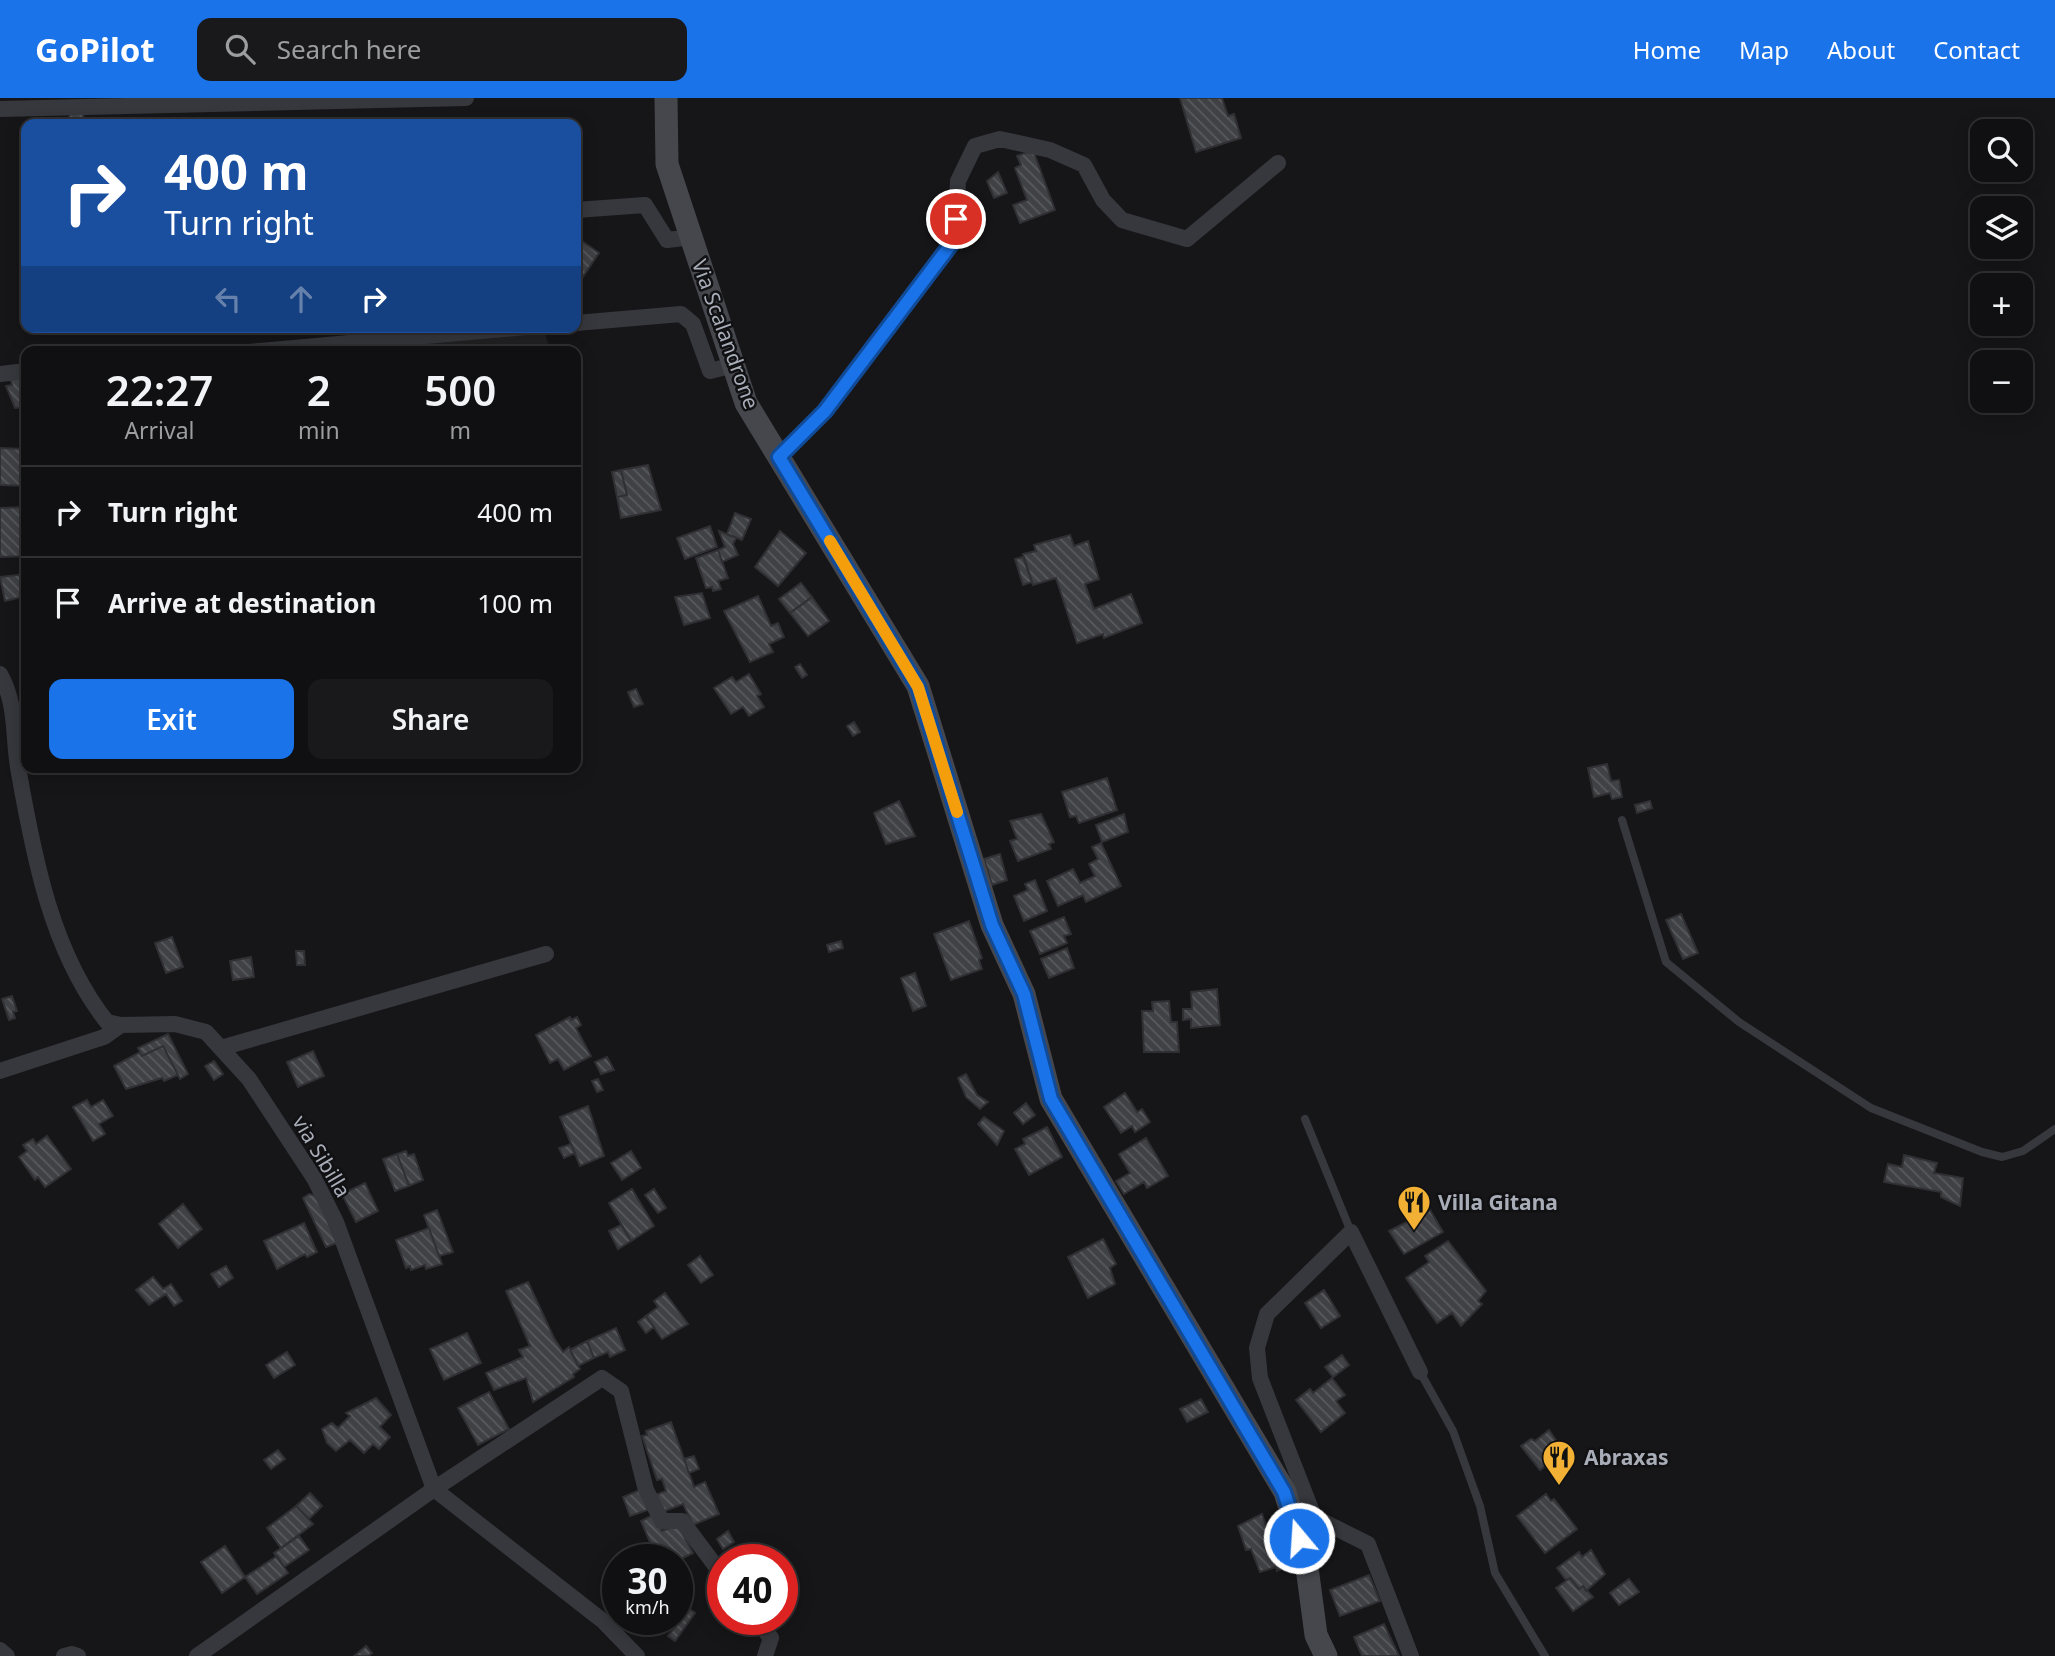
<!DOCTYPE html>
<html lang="en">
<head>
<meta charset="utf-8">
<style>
  :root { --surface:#101012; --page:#19191b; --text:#f1f3f6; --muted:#9c9d9f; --line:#303032; --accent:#1a73e8 }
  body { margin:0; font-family:"Noto Sans",sans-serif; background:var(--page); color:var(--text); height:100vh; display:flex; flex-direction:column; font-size:26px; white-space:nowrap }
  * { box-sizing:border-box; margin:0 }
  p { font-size:23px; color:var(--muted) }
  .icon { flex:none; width:38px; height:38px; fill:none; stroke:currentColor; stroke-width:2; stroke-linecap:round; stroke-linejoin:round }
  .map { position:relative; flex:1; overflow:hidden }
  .side { position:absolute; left:21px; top:248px; width:560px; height:427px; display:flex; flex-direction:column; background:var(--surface); border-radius:14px; box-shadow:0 4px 18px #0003,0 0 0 2px var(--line) }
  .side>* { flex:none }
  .banner { position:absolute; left:21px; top:21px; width:560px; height:214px; border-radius:14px; box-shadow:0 4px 18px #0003,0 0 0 2px var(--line); background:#1a4fa0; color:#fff; overflow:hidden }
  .buttons { position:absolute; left:1970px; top:21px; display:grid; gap:14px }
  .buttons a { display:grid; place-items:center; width:63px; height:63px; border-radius:14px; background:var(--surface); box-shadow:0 4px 18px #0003,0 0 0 2px var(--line); font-size:35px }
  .speed { position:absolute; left:602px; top:1446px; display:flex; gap:14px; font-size:35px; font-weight:700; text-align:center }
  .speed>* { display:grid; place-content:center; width:91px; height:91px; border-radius:50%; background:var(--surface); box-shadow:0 4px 18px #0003,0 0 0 2px var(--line); line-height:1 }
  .speed small { font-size:18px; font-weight:400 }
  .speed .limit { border:10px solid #d22; background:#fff; color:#111 }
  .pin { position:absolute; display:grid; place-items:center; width:60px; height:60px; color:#fff; margin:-30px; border:4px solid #fff; border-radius:50%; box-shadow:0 2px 7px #0007 }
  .me { position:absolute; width:77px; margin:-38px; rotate:342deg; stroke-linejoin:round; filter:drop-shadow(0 0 5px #0008) }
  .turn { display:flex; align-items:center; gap:24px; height:147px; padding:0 28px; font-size:32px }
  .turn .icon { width:91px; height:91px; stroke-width:2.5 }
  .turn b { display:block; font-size:49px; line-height:60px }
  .lanes { display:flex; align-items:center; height:66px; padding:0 28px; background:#0003; justify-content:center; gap:35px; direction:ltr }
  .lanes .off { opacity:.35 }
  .eta { display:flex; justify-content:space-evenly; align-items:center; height:119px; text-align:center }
  .eta b { font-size:42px; font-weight:600; line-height:49px }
  .cta { display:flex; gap:14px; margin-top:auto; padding:14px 28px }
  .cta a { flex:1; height:80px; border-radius:14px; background:var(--accent); color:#fff; font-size:28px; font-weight:600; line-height:80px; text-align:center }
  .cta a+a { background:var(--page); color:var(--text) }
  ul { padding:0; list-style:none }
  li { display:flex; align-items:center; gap:21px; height:91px; padding:0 28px; border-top:2px solid var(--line) }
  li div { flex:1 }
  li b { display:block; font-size:26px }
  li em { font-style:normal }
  header { display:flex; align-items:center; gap:42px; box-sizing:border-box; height:98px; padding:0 35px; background:var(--accent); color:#fff }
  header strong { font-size:33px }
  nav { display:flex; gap:38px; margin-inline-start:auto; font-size:24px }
  .search { width:490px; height:63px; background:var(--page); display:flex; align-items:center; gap:18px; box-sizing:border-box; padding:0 24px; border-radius:14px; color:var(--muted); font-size:26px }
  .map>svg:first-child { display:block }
</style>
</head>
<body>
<header>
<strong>GoPilot</strong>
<div class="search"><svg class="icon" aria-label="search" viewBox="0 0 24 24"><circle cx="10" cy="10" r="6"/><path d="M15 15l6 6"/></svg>Search here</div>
<nav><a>Home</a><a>Map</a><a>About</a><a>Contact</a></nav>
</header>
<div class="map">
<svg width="2055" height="1558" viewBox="0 0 2055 1558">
  <defs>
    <pattern id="building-back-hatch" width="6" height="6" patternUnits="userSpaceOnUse" patternTransform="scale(1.75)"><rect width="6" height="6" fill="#404145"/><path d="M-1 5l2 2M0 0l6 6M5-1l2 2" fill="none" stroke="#595a5e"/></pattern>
  </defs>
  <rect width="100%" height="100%" fill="#161618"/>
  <path fill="#222225" d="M543 230 551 254H426L422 242Z"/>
  <path fill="url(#building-back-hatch)" stroke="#303034" stroke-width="2" d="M1180 0H1222L1228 18 1234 16 1241 40 1196 54Z
    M72 12 84 16 80 26H66Z
    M1033 52 1055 112 1020 125 1013 107 1027 102 1015 70 1021 67 1017 58Z
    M998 74 1007 95 994 100 987 83Z
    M576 139 599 155 576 189Z
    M509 247 511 252 527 248 535 254H499V251Z
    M25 278 26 309 15 310 6 288 12 287 10 280Z
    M0 350 26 351V388L0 387Z
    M648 367 661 412 621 420 617 399 627 397 621 372Z
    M621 372 627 397 617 399 612 374Z
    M26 409V458L0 459V410Z
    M735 415 751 421 742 442 727 436Z
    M710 428 717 449 685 461 677 440Z
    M719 433 736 440 733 446 738 457 722 464 718 452 725 449Z
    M780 433 806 455 778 488 755 469Z
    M1070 437 1074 448 1088 443 1099 481 1085 486 1094 511 1131 496 1142 525 1104 540 1103 536 1077 545 1056 480 1033 487 1023 456 1036 453 1034 447Z
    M718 452 728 480 718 483 721 491 713 493 712 489 706 490 696 460Z
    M1023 459 1032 484 1023 487 1015 461Z
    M26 476V498L5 503 0 479Z
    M801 485 812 499 790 515 779 501Z
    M702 495 710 520 684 527 675 499Z
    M758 498 771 528 778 525 784 539 769 546 773 554 750 564 724 513Z
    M812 499 829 523 808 538 790 515Z
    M800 566 807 577 802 580 795 569Z
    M749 576 761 596 757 598 764 609 749 618 743 609 731 616 714 590 732 579 736 584Z
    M636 591 643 606 634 609 628 594Z
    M854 624 860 634 853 638 847 628Z
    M1607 666 1611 683 1619 682 1622 699 1612 701 1610 695 1594 699 1588 670Z
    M1107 680 1117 712 1079 725 1076 718 1070 719 1062 694Z
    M899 703 915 738 886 746 874 715Z
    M1650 703 1652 710 1637 715 1635 707Z
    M1041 716 1054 744 1049 746 1051 751 1018 763 1010 743 1017 741 1010 723Z
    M1124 716 1128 734 1102 744 1096 727Z
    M1101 745 1121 788 1086 804 1083 797 1058 808 1047 783 1073 771 1080 785 1095 778 1089 766 1098 761 1092 749Z
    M1000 756 1007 782 992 787 984 761Z
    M1035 782 1047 813 1024 823 1014 798 1028 792 1025 786Z
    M1681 816 1698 855 1683 861 1666 822Z
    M1064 819 1071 836 1064 838 1067 845 1040 856 1030 833Z
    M969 823 982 860 979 862 982 871 951 882 934 836Z
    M172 839 183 869 166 875 155 845Z
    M841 843 843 850 829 854 827 847Z
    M1067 850 1074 870 1049 880 1041 861Z
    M296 853H304L305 867H297Z
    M251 859 254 879 233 882 230 863Z
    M915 875 926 908 913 913 901 880Z
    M1217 891 1220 927 1191 930V921L1183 922V911H1192L1191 894Z
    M12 898 17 913 13 914 15 920 9 922 2 901Z
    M1169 903 1171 924H1177L1179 954H1144L1142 913H1153L1152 904Z
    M570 919 571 922 577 919 581 927 576 930 591 958 564 972 558 961 550 965 536 937Z
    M168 936 188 976 180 981 163 948 142 958 138 950Z
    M163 948 178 977 164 983 162 980 126 991 114 968 140 954 142 958Z
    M313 953 324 978 298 989 287 964Z
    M607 959 614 972 601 976 595 964Z
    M214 963 223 976 214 982 205 968Z
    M966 976 977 997 988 1004 980 1011 966 999 958 980Z
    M598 981 603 992 597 994 592 983Z
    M1125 995 1137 1014 1142 1011 1150 1024 1135 1034 1132 1028 1121 1035 1104 1009Z
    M87 1002 91 1009 103 1002 113 1018 99 1026 105 1036 93 1043 73 1009Z
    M1026 1005 1035 1017 1023 1026 1014 1015Z
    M588 1008 604 1058 580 1068 560 1019Z
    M984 1019 1004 1033 997 1047 978 1026Z
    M1047 1029 1062 1059 1029 1077 1015 1051 1025 1046 1023 1041Z
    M47 1038 71 1071 45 1089 38 1079 35 1082 19 1059 27 1053 23 1047 33 1041 36 1046Z
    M1146 1040 1168 1078 1147 1090 1144 1084 1124 1096 1116 1083 1130 1075 1119 1056Z
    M571 1046 575 1055 564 1060 559 1050Z
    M406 1053 408 1058 414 1056 423 1082 409 1088 397 1056Z
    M631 1053 641 1070 622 1082 611 1065Z
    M397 1056 409 1088 395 1093 383 1061Z
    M1904 1057 1937 1065 1934 1075 1963 1080 1960 1108 1941 1099V1094L1884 1084 1888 1066 1902 1069Z
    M365 1085 378 1113 356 1124 342 1096Z
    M632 1091 654 1128 631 1143 609 1105Z
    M654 1091 666 1110 658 1115 645 1097Z
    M309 1096 317 1098 337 1145 326 1149 303 1100Z
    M183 1106 202 1131 178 1150 159 1126Z
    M437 1112 453 1154 439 1158 424 1117Z
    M1430 1112 1443 1134 1404 1156 1389 1133Z
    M304 1125 317 1154 307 1159 305 1156 277 1171 264 1143Z
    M621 1127 631 1143 618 1151 609 1133Z
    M429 1130 442 1166 426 1171 425 1167 411 1172 410 1168 406 1170 396 1142Z
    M1103 1141 1116 1166 1110 1170 1115 1186 1088 1200 1068 1159Z
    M1448 1143 1486 1193 1478 1203 1482 1206 1461 1228 1452 1215 1437 1225 1406 1180 1429 1164 1425 1158Z
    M700 1158 713 1177 701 1185 688 1167Z
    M226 1168 233 1180 219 1189 211 1176Z
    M153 1179 163 1191 171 1186 182 1203 174 1208 166 1196 149 1207 136 1192Z
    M528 1184 554 1240 563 1254 569 1249 580 1271 573 1276 574 1279 533 1304 526 1280 494 1292 486 1275 523 1259 519 1252 530 1248 506 1193Z
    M1324 1192 1340 1218 1321 1230 1305 1205Z
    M665 1195 688 1226 662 1241 646 1218 658 1209 654 1203Z
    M646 1218 654 1229 646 1235 638 1224Z
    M616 1230 625 1252 610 1259 608 1254 594 1260 587 1243Z
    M467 1235 481 1265 444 1282 430 1251Z
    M587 1243 594 1260 578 1268 570 1252Z
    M287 1254 295 1267 274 1280 266 1267Z
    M1342 1257 1349 1267 1333 1279 1325 1269Z
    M1332 1280 1345 1297 1336 1303 1345 1315 1321 1334 1296 1302 1310 1291 1313 1295Z
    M489 1294 509 1331 478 1347 458 1310Z
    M376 1300 391 1317 380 1329 390 1339 379 1351 373 1346 364 1355 350 1342 336 1353 327 1345 322 1331 332 1325 338 1330 350 1318 346 1315Z
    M1201 1301 1208 1314 1187 1324 1180 1311Z
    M671 1324 694 1389 705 1384 719 1416 693 1427 683 1406 662 1414 655 1397 666 1393 662 1381 657 1382 642 1338 647 1337 646 1333Z
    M1549 1332 1564 1354 1540 1372 1521 1348 1531 1341 1535 1343Z
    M278 1352 285 1361 271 1371 264 1362Z
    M694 1358 699 1371 689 1375 684 1361Z
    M640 1392 648 1412 630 1418 623 1399Z
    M310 1395 322 1408 309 1421 296 1408Z
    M1546 1396 1551 1403 1554 1401 1577 1431 1545 1455 1517 1418Z
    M296 1408 313 1426 281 1450 267 1430Z
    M1262 1416 1271 1442 1277 1441 1286 1469 1277 1473 1276 1469 1260 1474 1251 1451 1246 1452 1238 1428Z
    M653 1417 662 1433 678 1427 693 1455 677 1463 657 1461 641 1423Z
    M728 1433 734 1444 723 1451 717 1441Z
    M299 1438 309 1452 284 1469 274 1455Z
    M225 1448 245 1479 222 1495 201 1464Z
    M1591 1452 1605 1476 1586 1493 1583 1488 1579 1491 1570 1480 1566 1482 1557 1470 1579 1454 1582 1459Z
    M277 1458 288 1475 257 1496 245 1479Z
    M782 1474 797 1491 785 1502 782 1498Z
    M1369 1477 1380 1503 1340 1518 1330 1492Z
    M1570 1480 1579 1491 1583 1488 1593 1499 1573 1513 1556 1490Z
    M1629 1481 1639 1494 1619 1507 1610 1495Z
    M684 1507 695 1515 675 1543 668 1538 675 1529 670 1525 677 1521Z
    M1384 1526 1399 1558H1362L1354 1539Z
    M366 1548 372 1555 368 1558H354Z"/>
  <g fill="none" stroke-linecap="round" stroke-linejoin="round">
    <path stroke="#37383d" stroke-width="8" d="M1622 722 1666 864 1739 924 1871 1010 1982 1054 2002 1059 2023 1053 2055 1031
      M1305 1021 1351 1134
      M1420 1274 1453 1333 1480 1408 1495 1475 1545 1558"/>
    <path stroke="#37383d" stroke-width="16" d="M0 11 466 0
      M576 112 645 107 667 142 692 139
      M576 225 681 216 693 226 710 273 734 267
      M249 254 526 229
      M0 276 26 273
      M779 359 825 313 955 140 958 83 975 48 1000 41 1050 52 1084 67 1103 102 1122 122 1187 141 1278 65
      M0 576C18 608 12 640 19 675 34 760 52 855 107 924L121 927 175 926 206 934 249 981 314 1080 336 1124 434 1391 197 1558
      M221 950 546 856
      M0 973 104 939 121 927
      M1314 1419 1260 1280 1257 1250 1267 1216 1351 1134 1420 1274
      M1306 1459 1314 1419 1368 1446 1411 1558
      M755 1521 771 1540 765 1558
      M0 1552 7 1558
      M64 1558 72 1556 78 1558
      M637 1558 603 1523 434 1391 602 1280 621 1293 646 1392 662 1423H682L723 1478"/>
    <path stroke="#45474d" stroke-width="23" d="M666 0 667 66 746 305 918 588 992 827 1024 896 1051 1001 1285 1394 1306 1462 1316 1537 1326 1558"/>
  </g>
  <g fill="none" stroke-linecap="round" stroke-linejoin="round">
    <defs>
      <path id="route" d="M956 121 955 141 825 313 779 359 918 589 992 827 1024 896 1051 1001 1284 1394 1299 1440"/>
    </defs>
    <use href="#route" stroke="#114b97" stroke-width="18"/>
    <use href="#route" stroke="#1a73e8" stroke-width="12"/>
    <path stroke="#f59e0b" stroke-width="12" d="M830 443 918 589 957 714"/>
  </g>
  <defs>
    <symbol id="restaurant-pin" viewBox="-11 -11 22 30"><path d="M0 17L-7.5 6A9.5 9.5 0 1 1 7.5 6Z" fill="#f2b134" stroke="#111113"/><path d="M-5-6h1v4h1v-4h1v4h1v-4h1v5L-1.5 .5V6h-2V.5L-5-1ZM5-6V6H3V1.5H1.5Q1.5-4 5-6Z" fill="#111"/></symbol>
  </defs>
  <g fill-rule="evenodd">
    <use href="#restaurant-pin" x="1395" y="1085" width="38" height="52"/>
    <use href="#restaurant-pin" x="1540" y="1340" width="38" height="52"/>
  </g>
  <g text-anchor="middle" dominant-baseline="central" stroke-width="5" stroke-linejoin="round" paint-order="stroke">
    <g font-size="21" fill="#a8adb8" stroke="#111113">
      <text transform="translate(726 236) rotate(70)">Via Scalandrone</text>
      <text transform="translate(322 1058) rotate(59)">via Sibilla</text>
    </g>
    <g font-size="21" font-weight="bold" fill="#a8adb8" stroke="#111113" text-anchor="start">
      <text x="1438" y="1104">Villa Gitana</text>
      <text x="1584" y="1359">Abraxas</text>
    </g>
  </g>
</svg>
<div class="buttons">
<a><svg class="icon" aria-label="search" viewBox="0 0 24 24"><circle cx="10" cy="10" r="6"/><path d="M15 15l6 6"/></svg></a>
<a><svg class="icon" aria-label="layers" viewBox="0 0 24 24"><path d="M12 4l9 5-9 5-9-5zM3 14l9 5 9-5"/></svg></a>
<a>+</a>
<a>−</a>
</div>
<div class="speed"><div>30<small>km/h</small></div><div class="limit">40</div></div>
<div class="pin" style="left:956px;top:121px;background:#d93025"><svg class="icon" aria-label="arrive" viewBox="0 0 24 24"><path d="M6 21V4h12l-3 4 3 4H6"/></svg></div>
<svg class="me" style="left:1299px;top:1440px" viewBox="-20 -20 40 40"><circle r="17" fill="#1a73e8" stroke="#fff" stroke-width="3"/><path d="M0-11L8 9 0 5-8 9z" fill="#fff"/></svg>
<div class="banner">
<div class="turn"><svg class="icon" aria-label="right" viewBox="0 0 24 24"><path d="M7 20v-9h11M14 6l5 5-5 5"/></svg><div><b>400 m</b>Turn right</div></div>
<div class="lanes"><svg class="icon off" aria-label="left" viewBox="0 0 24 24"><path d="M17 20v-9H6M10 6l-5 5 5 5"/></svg><svg class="icon off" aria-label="ahead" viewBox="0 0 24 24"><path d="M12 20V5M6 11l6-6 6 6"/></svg><svg class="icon" aria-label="right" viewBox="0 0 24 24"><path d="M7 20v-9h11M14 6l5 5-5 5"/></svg></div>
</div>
<section class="side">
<div class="eta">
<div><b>22:27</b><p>Arrival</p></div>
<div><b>2</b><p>min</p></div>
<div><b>500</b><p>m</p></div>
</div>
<ul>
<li><svg class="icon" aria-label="right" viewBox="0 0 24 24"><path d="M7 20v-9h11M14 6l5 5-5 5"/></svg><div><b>Turn right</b></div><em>400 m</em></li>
<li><svg class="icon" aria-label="arrive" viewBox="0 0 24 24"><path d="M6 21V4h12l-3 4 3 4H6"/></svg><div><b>Arrive at destination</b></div><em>100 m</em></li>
</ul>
<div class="cta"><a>Exit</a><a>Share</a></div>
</section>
</div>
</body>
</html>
